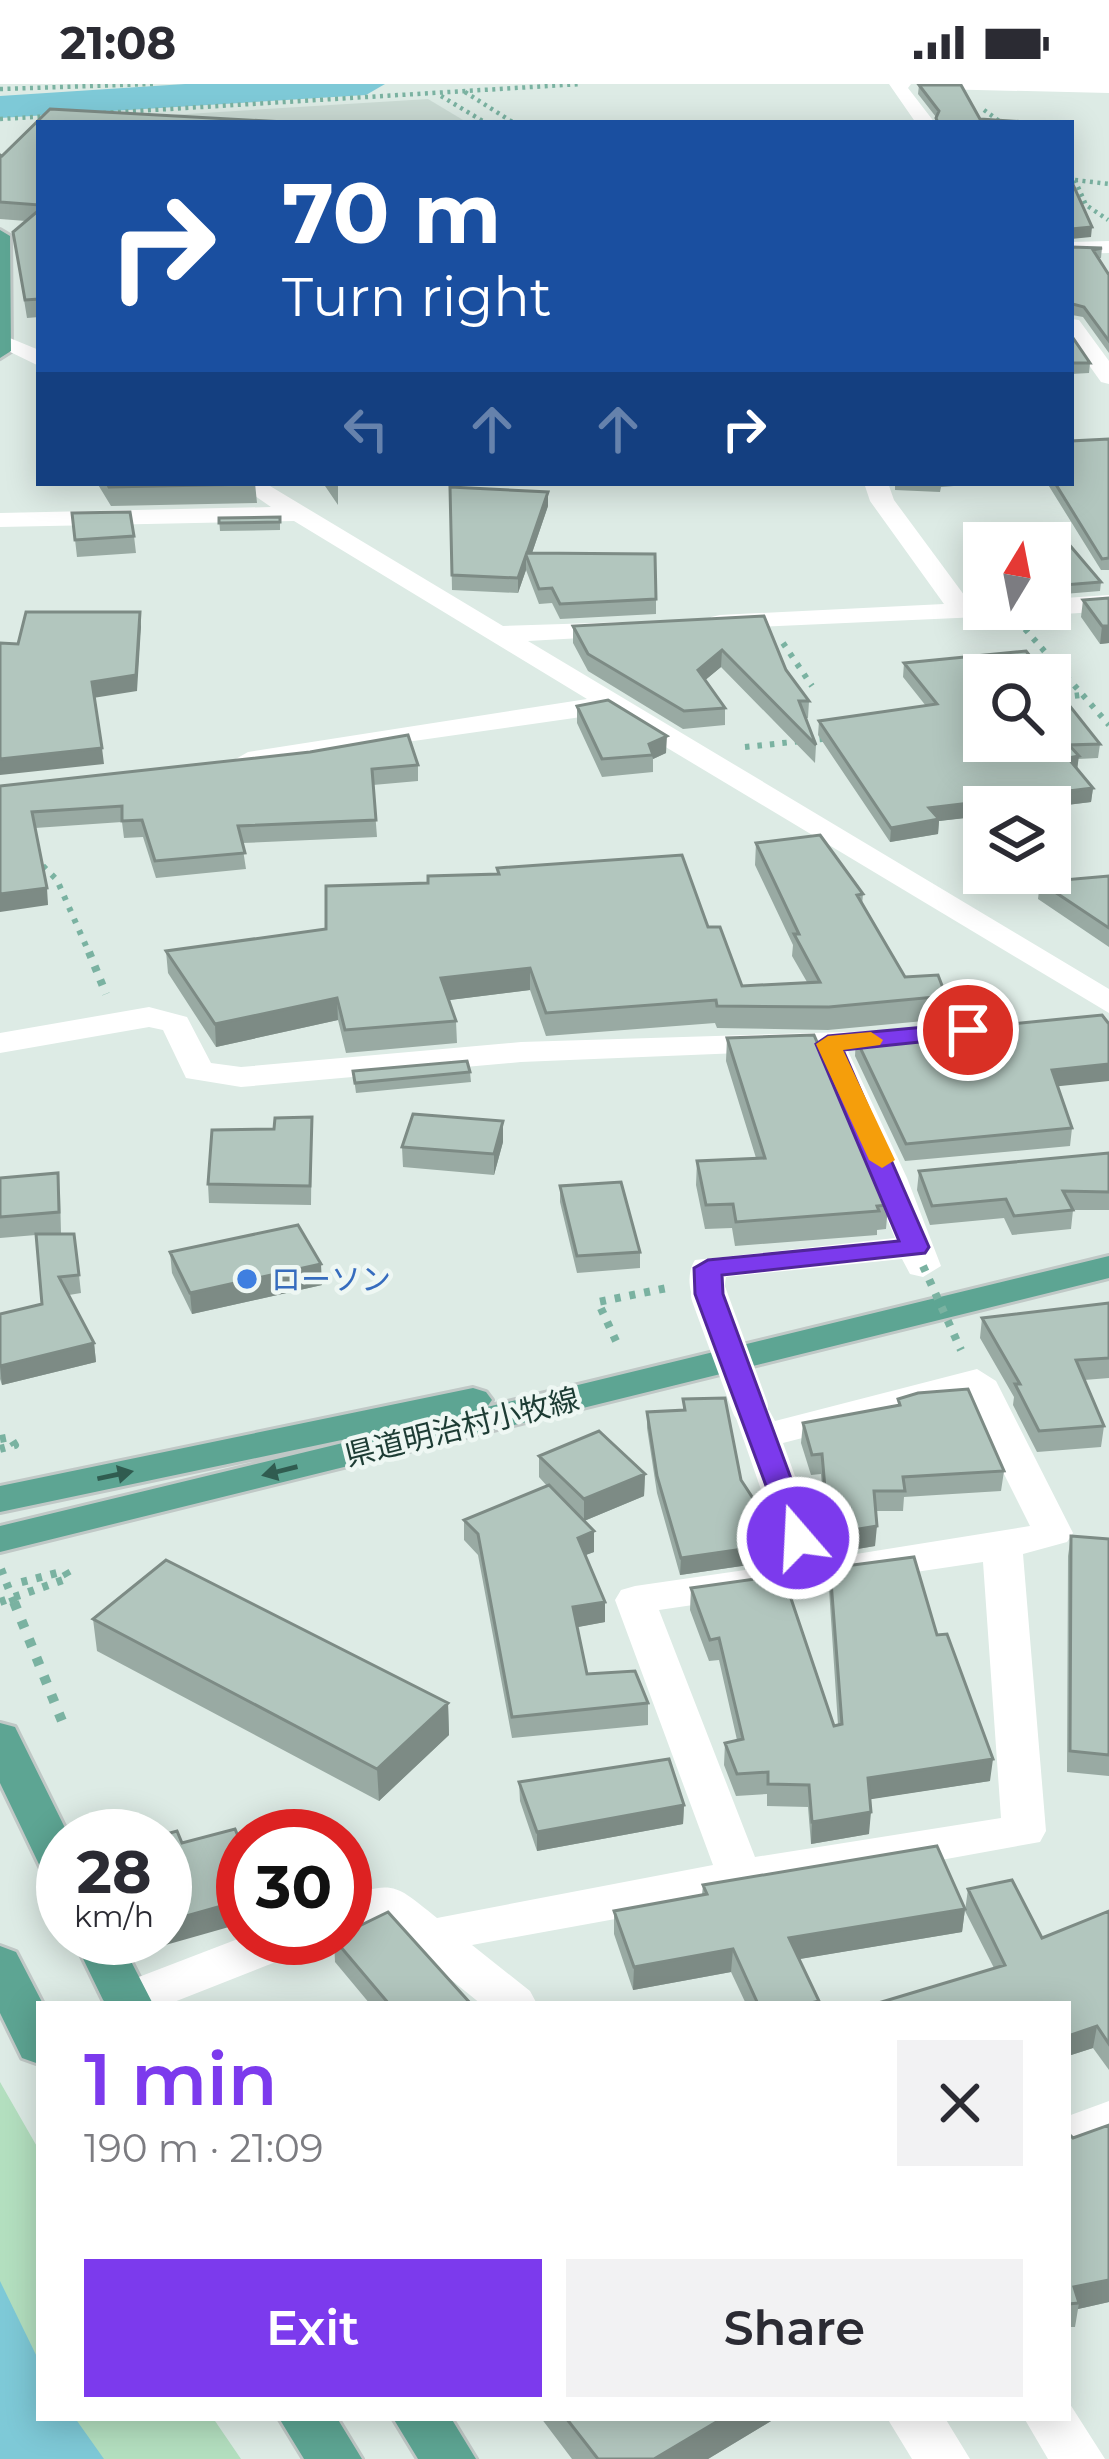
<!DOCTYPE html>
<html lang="en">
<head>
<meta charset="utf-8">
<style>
  :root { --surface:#fff; --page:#f2f2f3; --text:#2b2b33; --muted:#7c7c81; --accent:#7c3aed }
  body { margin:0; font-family:Montserrat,"Noto Sans JP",sans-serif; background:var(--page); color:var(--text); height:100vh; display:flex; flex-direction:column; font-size:45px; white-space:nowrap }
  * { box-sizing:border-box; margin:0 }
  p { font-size:39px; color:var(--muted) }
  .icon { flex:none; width:66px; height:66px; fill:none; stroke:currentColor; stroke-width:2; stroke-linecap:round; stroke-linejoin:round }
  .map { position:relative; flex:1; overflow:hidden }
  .side { position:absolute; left:36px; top:1917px; width:1035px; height:420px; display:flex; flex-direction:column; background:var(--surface); border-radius:0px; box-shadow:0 6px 30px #0003 }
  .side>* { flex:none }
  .hud { position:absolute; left:36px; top:36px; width:1038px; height:366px; border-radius:0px; box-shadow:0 6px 30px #0003; background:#1a4fa0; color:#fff; overflow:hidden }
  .needle { width:78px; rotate:10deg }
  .buttons { position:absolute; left:963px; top:438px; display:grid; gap:24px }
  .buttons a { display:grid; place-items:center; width:108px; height:108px; border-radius:0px; background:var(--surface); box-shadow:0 6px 30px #0003; font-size:60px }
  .speed { position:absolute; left:36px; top:1725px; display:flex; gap:24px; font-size:60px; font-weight:700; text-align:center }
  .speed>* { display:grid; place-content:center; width:156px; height:156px; border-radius:50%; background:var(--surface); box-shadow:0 6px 30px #0003; line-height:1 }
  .speed small { font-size:30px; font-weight:400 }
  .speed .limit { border:18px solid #d22; background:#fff; color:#111 }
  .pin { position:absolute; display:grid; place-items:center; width:102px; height:102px; color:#fff; margin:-51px; border:6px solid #fff; border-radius:50%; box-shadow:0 3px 12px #0007 }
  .me { position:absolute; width:132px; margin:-66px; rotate:341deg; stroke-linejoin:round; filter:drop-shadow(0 0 9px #0008) }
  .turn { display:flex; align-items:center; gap:42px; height:252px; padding:0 48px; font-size:54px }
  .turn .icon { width:156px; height:156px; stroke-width:2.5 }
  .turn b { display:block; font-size:84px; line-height:102px }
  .lanes { display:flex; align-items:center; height:114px; padding:0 48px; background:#0003; justify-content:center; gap:60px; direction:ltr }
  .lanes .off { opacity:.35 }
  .round { display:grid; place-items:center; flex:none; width:126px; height:126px; border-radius:0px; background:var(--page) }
  .overview { display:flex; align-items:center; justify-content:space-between; height:204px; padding:0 48px }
  h1 { font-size:72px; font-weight:600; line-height:90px; color:var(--accent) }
  .button { display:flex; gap:24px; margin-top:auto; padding:24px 48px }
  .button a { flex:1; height:138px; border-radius:0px; background:var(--accent); color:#fff; font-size:48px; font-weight:600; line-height:138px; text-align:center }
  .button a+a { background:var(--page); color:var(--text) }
  .status { display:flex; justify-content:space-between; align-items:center; height:84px; padding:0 60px; background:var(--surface); direction:ltr }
  .status svg { height:33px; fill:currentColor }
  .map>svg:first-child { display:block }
</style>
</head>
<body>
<div class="status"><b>21:08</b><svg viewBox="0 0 49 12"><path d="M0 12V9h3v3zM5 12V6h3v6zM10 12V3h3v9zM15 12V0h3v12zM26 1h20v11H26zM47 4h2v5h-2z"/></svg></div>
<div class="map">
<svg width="1109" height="2375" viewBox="0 0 1109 2375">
  <rect width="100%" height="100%" fill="#ddebe5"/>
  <path fill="#cbdbd4" d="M428 15 468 39H42Z"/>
  <path fill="#b3dfbf" d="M0 1998 39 2066V2334H213L241 2375H0Z"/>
  <path fill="#7ec9d7" d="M0 2197 39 2277V2334H75L104 2375H0Z"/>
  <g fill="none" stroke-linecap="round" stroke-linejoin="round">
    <path fill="#7ec9d7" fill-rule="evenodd" d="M185 0H385L366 11 0 34V12Z"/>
    <defs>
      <path id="major" d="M0 146 10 152 11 267 0 274Z
        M1109 1172V1194L0 1468V1442L446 1334 0 1428V1402L473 1304 486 1308 492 1316 487 1323Z
        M0 1639 15 1643 69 1752H63V1802L47 1797 0 1699Z
        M73 1854H119L153 1920H105Z
        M0 1862 16 1868 43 1920 39 1980 22 1974 0 1929Z
        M279 2334H337L362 2375H304Z
        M393 2334H451L476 2375H418Z"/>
    </defs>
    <use href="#major" stroke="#c0c8c6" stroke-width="6"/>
    <path stroke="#7ab2a1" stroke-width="4.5" stroke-dasharray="3 4.5" stroke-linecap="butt" d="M0 5 153 0
      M465 8 514 39
      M441 12 486 39
      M984 26 1002 39
      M103 29 581 0
      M0 35 52 32
      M1075 96 1086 121 1108 136
      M1075 96 1109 100"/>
    <path stroke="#7ab2a1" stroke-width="6" stroke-dasharray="4.5 8" stroke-linecap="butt" d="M1025 545 1109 641
      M783 559 812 602
      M1050 615 1081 611
      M745 663 831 654
      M34 773 57 796 90 871"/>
    <path stroke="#7ab2a1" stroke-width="8" stroke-dasharray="6 9" stroke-linecap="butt" d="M89 868 106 910
      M616 1257 598 1218 672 1203
      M0 1355 10 1353 15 1361 0 1365
      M1 1485 15 1521
      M0 1518 69 1494 65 1487 18 1499"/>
    <path stroke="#7ab2a1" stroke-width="10" stroke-dasharray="8 12" stroke-linecap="butt" d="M14 1518 66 1647"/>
    <path fill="#fff" fill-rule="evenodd" d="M889 0H911L908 4 935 39H916Z
      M927 0H1109V9L936 5Z
      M1109 157V169L1071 170V158Z
      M1071 235 1079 236 1109 277V300L1101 298 1071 256Z
      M0 250 39 266V282L0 263Z
      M236 399H265L503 542 626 538 630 544 617 552 528 557 1109 905V929L609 629 238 682 234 676 248 668 587 615 294 437 0 443V429L271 423Z
      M864 399H888L894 416 970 519H984V525H1025L1021 531 711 545V533L720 531 944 520 870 417Z
      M1109 511V527L1050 531 1038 525H1050V515Z
      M149 923 187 933 211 979 241 983 521 958 913 946 918 953 913 960 847 965 907 1094 941 1182 923 1193 910 1190 902 1175 726 1193 722 1219H696C688 1207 687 1188 695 1176L895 1154 815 966 521 978 241 1003 186 994 163 946 149 943 0 969V949Z
      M977 1285 996 1297 1073 1449 1067 1458 1023 1470 1046 1747 1040 1758 472 1861 530 1907 537 1920H481L380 1838 345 1850V1814C394 1795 397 1802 437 1834L713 1781 615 1516 621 1506 635 1502 787 1480 736 1334 741 1326H769L775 1337ZM965 1312 1030 1442 825 1475 783 1359ZM983 1478 1001 1734 755 1773 659 1526Z
      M243 1853 313 1854 306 1866 169 1920 103 1917 110 1904Z
      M1109 2017V2058L1068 2073V2032Z
      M1068 2317 1105 2375H1048L1024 2334H1068Z
      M887 2334H945L970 2375H912Z"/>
    <use href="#major" fill="#5da593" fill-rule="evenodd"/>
    <path stroke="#7ab2a1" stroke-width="8" stroke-dasharray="6 9" stroke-linecap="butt" d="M923 1182 961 1266"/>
    <path stroke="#fff" stroke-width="36" d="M709 1211 750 1323"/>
  </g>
  <path fill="#99aaa3" d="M919 1 980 35 1042 39H935L936 33 918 10Z
    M39 39V233L27 234 13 148 26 137 0 135V71L2 72Z
    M1071 163 1102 164 1101 174H1099L1109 191V269L1083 233 1072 231 1071 233Z
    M1071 251 1090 279 1089 289 1071 290Z
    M1109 355V486H1101L1047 399H1071Z
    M97 399H255L257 419 111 422Z
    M323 399H338V421Z
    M895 399H992L941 403 940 408 895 406Z
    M450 403 548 422 532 469 656 515V530L560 535 552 519 539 520 526 486 518 509 452 506Z
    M72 429 134 452 136 469 77 473Z
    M280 433V446L220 447 219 434Z
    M1050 459 1101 498 1100 507 1064 510 1050 491Z
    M1109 514V559L1100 560 1081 533 1083 516Z
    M764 532 786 586 809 617 808 634H805L816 661 815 679 721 583 705 596 725 624V641L683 645 588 587 573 559V542Z
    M904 579 1100 660 1098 674 1078 675 1077 685 1093 704 1091 718 939 737 938 750 890 758 818 651 819 637 926 622 903 593Z
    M577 622 666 669 653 675V688L602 693 577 639Z
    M418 681V697L373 701 377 753 242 759 246 785 156 794 143 753 124 754 122 738 35 744 48 821 0 702Z
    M756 759 863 810 862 821 905 893 946 912 945 935 828 946 717 944 715 939 546 952 530 906 449 916 456 937 457 959 346 969 338 936 216 963 168 889 166 867 326 845 428 799 497 790V784L708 843 742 902 807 898 792 872 793 861 755 781Z
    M1109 792V863L1038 815 1040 798Z
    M727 954 888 1121 886 1145 877 1146V1151L735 1162 732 1144 705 1145 696 1101 697 1077 756 1074 726 977Z
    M856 955 1058 1003 1072 1044 1070 1062 905 1077 855 972Z
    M353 987 470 988 471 998 356 1009Z
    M312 1033 311 1121 209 1119 208 1100 274 1045Z
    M503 1037V1058L494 1091 403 1083 402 1063Z
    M1109 1069V1126H1073L1071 1145 1012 1151 1004 1134 930 1141 917 1106 919 1087Z
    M0 1094 60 1110 61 1149 79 1191 81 1209 69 1211 94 1259 96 1278 2 1301 0 1295V1230L42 1220 36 1151 0 1154Z
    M560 1102 640 1168V1184L577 1189 560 1118Z
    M170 1168 322 1201 192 1230 172 1189Z
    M1109 1219V1294L1084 1296 1104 1342 1101 1363 1037 1368 1013 1321 1014 1313 980 1254 982 1234Z
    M683 1315 741 1396 770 1478 680 1491 657 1409 647 1344V1328L683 1326Z
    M898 1315 1004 1387 1001 1407 904 1413 903 1427H876L875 1462 828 1470 821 1390 811 1391 801 1359 803 1339 898 1321Z
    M539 1372 645 1390 644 1412 584 1437 594 1447V1468L585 1471 605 1518V1538L577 1543 587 1590 648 1619V1641L512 1654 478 1471 464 1456V1436L547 1402 539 1393Z
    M1071 1452 1109 1455V1692L1067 1688 1068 1472Z
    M830 1484 937 1551 990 1697 869 1715V1750L811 1760 808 1723 767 1722V1710L736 1712 724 1681 725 1659 737 1656 719 1576 709 1577 690 1526 691 1504 834 1642 838 1641 829 1505Z
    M93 1535 448 1619 449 1651 379 1717 97 1567Z
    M519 1698 684 1721 683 1740 537 1767 520 1717Z
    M703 1801 965 1825 962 1848 799 1875 819 1920H746L731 1888 633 1906 614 1850V1827L702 1811Z
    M968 1805 1042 1854 1109 1827V1986L1093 1964 1068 1972V1920L994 1884 965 1827Z
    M334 1855 471 1920H370L335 1878Z
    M1109 2041V2218L1078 2225 1075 2243H1068V2049L1073 2054Z
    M541 2334H776L708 2375H572Z"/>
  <path fill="#7d8b85" d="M1092 143 1091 153 1071 155V145Z
    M548 408V422L529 478 527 469Z
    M526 471V486L518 509V494Z
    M140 528 141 543 137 607 93 614 92 598Z
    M1102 542H1109V559L1100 560Z
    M722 566 721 583 697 603 698 586Z
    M667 652 666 669 653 675 649 660Z
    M102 664 104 680 0 691V675Z
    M1079 672 1077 686 1068 674Z
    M1093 704 1091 718 1050 723H984V732L939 737 938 750 890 758 891 744 929 724Z
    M47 804 48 821 0 828V810Z
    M530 884V906L442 917 441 894Z
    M337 914 338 936 216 963 215 940Z
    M1109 980V997L1051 1003 1052 986Z
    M503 1037V1058L494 1091V1070Z
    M321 1180 322 1201 192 1230 190 1209Z
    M94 1259 96 1278 2 1301 0 1282Z
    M645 1390 644 1412 584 1437V1415Z
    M877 1442 875 1462 828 1470 829 1450Z
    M594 1447V1468L578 1474V1454Z
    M771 1461 770 1478 680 1491 681 1474Z
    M605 1518V1538L573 1544V1523Z
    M448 1619 449 1651 379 1717 377 1685Z
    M993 1675 990 1697 866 1716 868 1694Z
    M684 1721 683 1740 537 1767V1748Z
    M871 1728 869 1750 811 1760 812 1738Z
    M243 1816V1839L155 1864 154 1854H165V1838Z
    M965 1825 962 1848 788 1877 789 1854Z
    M733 1865 731 1888 633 1906 634 1883Z
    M1097 1942 1093 1964 1068 1972V1952Z
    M1109 2196V2218L1078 2225 1079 2219 1074 2203Z
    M723 2334H776L708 2375H654Z"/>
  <path fill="#b2c6be" stroke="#7d8b85" stroke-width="3" d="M919 1H961L980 35 1042 39H938L936 34 939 27Z
    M50 25 303 39H39V121L0 118V71L2 72Z
    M1071 96 1092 143 1071 145Z
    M39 126V215L25 216 13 148Z
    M1071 163 1102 164 1093 166 1109 191V257L1084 223 1073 220 1071 228Z
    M1071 251 1090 279H1071Z
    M1109 355V474L1102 475 1055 399H1071V357Z
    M107 399H255L256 400 109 403Z
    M450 403 548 408 527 469 655 470 656 515 560 520 552 504 539 505 526 471 518 494 452 491Z
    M130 428 134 452 75 456 72 429Z
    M280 433V438L219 439V434Z
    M1061 451 1101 498 1064 501 1050 481V459Z
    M1109 514V542H1102L1083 516Z
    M26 528H140L136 591 92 598 102 664 0 675V559L18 560Z
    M764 532 786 586 809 617H799L816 661 722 566 698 586 725 624 684 627 588 570 573 542Z
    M1026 567 1045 591H984V657H1050V597L1100 660 1069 661 1079 672 1068 674 1093 704 929 724 939 735 891 744 819 637 937 620 904 579Z
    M608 616 667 652 649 660 653 671 602 675 577 622Z
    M408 651 418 681 372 685 376 736 238 742 245 769 155 777 142 736 122 737V722L32 728 47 804 0 810V702L310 668Z
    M820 751 863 810 857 811 905 893 938 891 946 912 829 923 717 922 716 916 546 929 530 884 441 894 456 937 345 946 337 914 215 940 166 867 326 845V802L428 799V792L499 790 497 784 682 771 708 843H720L742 902 820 898 794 850H799L756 759Z
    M1109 792V844L1040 798Z
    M1102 931 1109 940V980L1052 986 1072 1044 906 1060 856 955Z
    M814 951 888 1121 877 1122 879 1127 736 1138 733 1120 706 1121 697 1077 765 1074 727 954Z
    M467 977 470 988 355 999 353 987Z
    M413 1030 503 1037 494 1070 402 1063Z
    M312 1033 310 1102 208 1100 212 1046 274 1045 275 1034Z
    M1109 1069V1108L1063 1107 1073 1126 1014 1132 1006 1115 932 1122 919 1087Z
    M58 1089 59 1128 0 1133V1094Z
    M621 1098 640 1168 577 1172 560 1102Z
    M298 1141 321 1180 190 1209 170 1168Z
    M36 1150H74L79 1191 59 1193 94 1259 0 1282V1230L42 1220Z
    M1109 1219V1274L1076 1276 1104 1342 1039 1347 1015 1300H1020L982 1234Z
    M968 1305 1004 1387 903 1393 905 1407H874L877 1442 829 1450 822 1370 812 1371 803 1339 900 1321 898 1315 918 1309Z
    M725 1314 741 1396 758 1422 771 1461 681 1474 657 1392 647 1328 685 1326 683 1315Z
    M599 1347 645 1390 584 1415 539 1372Z
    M549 1401 594 1447 578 1454 605 1518 573 1523 587 1590 635 1587 648 1619 512 1633 478 1450 464 1436Z
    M1071 1452 1109 1455V1671L1070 1667Z
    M914 1473 937 1551 947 1550 993 1675 868 1694 871 1728 812 1738 809 1701 768 1700V1688L737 1690 725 1659 743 1655 719 1554 710 1556 691 1504 783 1491 834 1642 842 1640 830 1484Z
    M166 1476 448 1619 377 1685 93 1535Z
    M669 1675 684 1721 537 1748 519 1698Z
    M235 1745 243 1764V1816L165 1838V1752H159L177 1747 182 1759Z
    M937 1762 965 1825 789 1854 819 1917 807 1920H758L733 1865 634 1883 614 1827 707 1810 703 1801Z
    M1012 1796 1042 1854 1109 1827V1960L1097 1942 1068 1952V1920H875L1005 1881 968 1805Z
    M388 1828 471 1920H389L334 1855 345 1854V1849Z
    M1109 2041V2196L1074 2203 1079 2219 1068 2220V2049L1073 2054Z
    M566 2334H723L654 2375H598Z"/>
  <defs><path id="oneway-solid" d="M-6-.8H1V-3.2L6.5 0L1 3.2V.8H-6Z" transform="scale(3)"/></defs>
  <g fill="#305c50">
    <use href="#oneway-solid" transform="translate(280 1387) rotate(166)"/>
    <use href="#oneway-solid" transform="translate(115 1391) rotate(-12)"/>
  </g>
  <path fill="#7c3aed" stroke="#51269a" stroke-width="3" d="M968 939 981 946 977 952 843 966 929 1163 925 1169 722 1191 723 1210 813 1454 809 1461H788L695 1210 694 1184 708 1176 899 1157 816 960 828 952Z"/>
  <path fill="#f59e0b" d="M871 948 883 956 880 961 843 966 895 1076 882 1084 869 1076 816 960 828 952Z"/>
  <circle fill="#3f7fe0" stroke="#eef7f3" stroke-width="4.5" cx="247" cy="1195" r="12"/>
  <g text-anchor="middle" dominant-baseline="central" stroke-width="9" stroke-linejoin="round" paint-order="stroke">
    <g font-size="30" fill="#366cbe" stroke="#eef7f3" text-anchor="start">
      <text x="271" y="1195">ローソン</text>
    </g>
    <g font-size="30" fill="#1d3c34" stroke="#eef7f3">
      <text transform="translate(462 1343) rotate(-14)">県道明治村小牧線</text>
    </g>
  </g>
</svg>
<div class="buttons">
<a><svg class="needle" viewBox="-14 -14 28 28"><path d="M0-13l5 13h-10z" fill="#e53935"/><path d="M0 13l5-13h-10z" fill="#7c7c81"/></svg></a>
<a><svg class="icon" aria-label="search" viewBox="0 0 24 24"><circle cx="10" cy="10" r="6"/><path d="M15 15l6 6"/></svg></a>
<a><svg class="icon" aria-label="layers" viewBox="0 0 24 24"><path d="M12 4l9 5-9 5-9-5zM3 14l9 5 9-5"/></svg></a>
</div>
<div class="speed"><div>28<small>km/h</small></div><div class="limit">30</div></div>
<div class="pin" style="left:968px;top:946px;background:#d93025"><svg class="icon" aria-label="arrive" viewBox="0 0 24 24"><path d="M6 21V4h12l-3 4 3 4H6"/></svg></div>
<svg class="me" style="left:798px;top:1454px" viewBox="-20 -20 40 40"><circle r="17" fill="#7c3aed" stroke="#fff" stroke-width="3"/><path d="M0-11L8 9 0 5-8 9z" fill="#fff"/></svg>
<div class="hud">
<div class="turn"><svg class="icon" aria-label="right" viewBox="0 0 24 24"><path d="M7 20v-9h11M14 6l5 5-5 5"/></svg><div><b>70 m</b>Turn right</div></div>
<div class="lanes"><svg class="icon off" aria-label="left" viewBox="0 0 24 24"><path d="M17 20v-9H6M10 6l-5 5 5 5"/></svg><svg class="icon off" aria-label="ahead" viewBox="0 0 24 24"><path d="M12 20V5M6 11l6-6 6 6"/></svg><svg class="icon off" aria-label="ahead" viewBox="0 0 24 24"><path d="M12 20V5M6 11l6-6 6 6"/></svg><svg class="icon" aria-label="right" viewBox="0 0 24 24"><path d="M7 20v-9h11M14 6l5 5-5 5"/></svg></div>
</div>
<section class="side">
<div class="overview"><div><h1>1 min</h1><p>190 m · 21:09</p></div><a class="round"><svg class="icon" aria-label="close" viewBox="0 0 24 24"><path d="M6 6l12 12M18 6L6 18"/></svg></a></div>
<div class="button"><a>Exit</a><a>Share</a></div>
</section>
</div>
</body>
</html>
